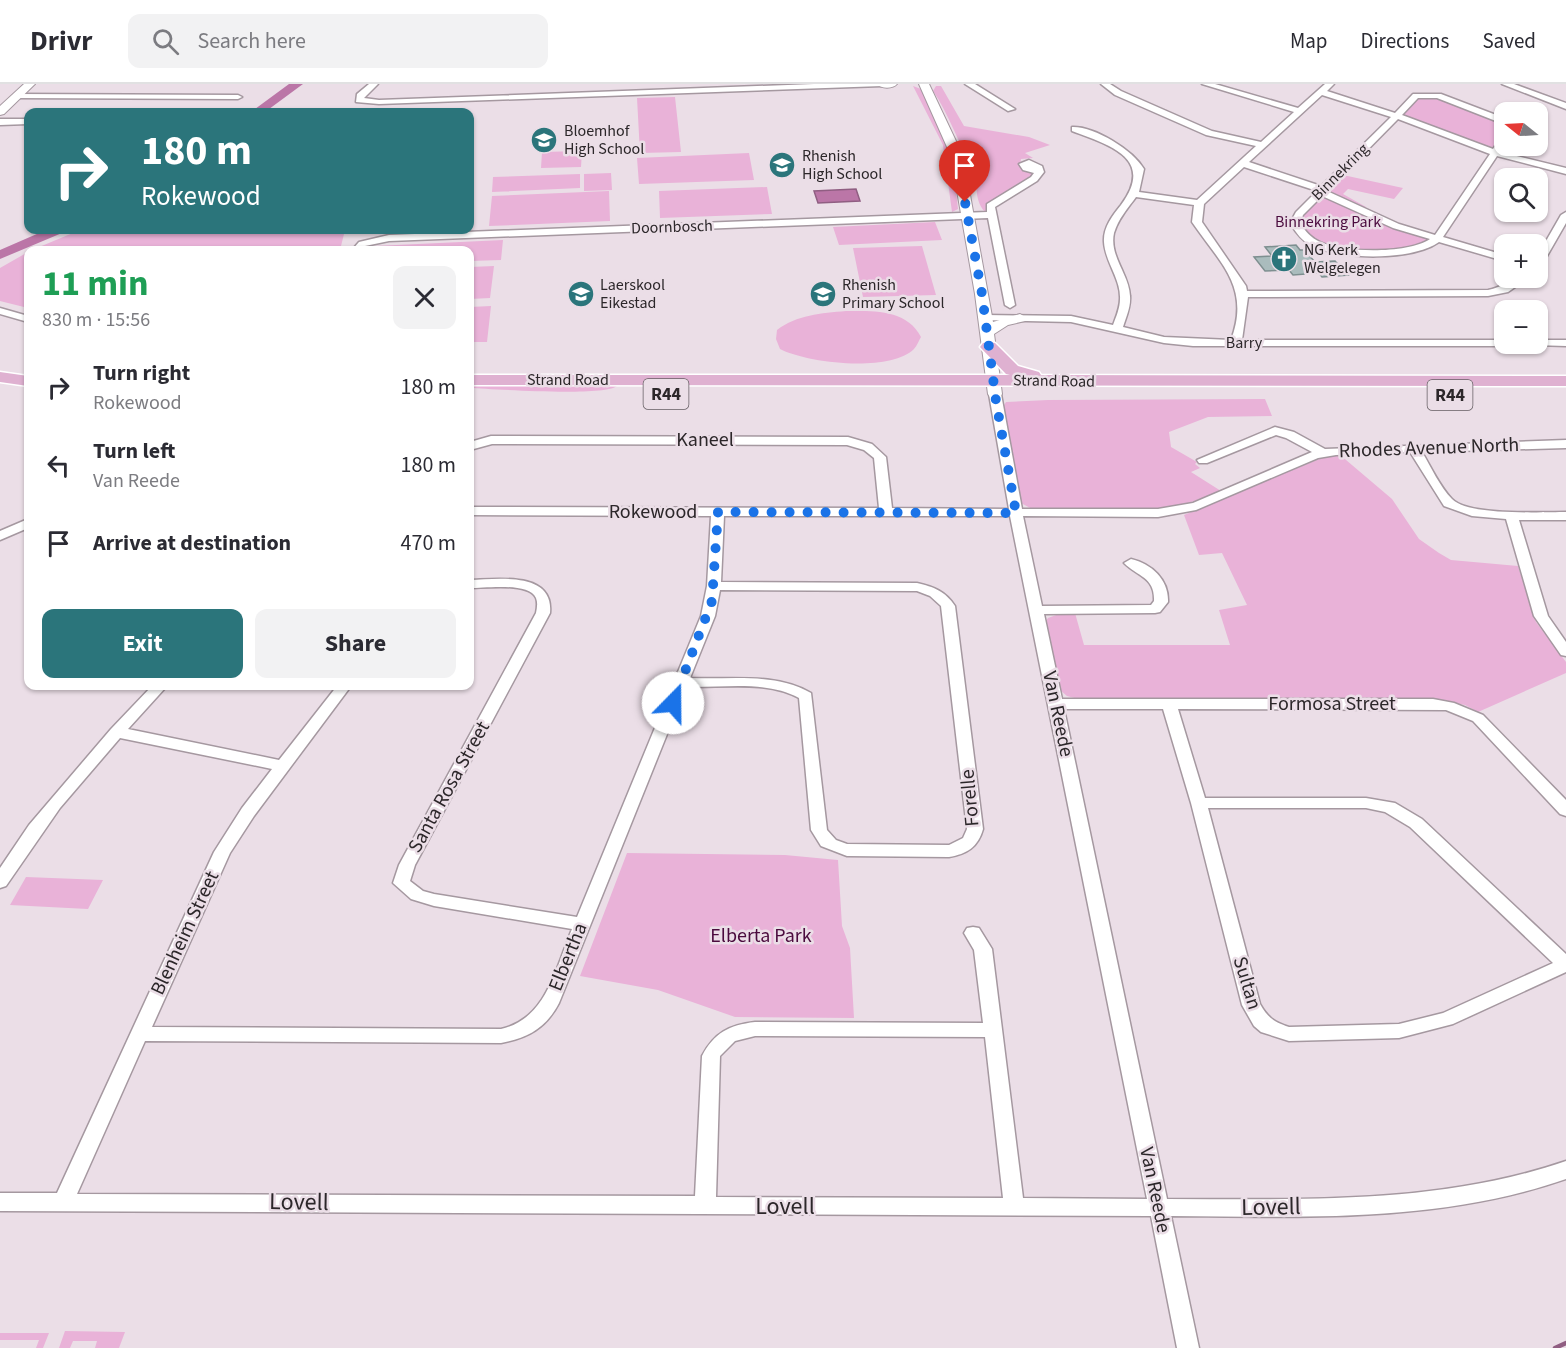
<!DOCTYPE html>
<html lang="en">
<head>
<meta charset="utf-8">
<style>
  :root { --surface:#fff; --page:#f2f2f3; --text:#2b2b33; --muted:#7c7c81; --line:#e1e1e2; --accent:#2b757b }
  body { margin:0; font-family:"Source Sans 3",sans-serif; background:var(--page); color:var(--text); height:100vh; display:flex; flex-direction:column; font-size:22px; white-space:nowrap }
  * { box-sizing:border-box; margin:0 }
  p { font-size:20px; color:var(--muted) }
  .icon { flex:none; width:33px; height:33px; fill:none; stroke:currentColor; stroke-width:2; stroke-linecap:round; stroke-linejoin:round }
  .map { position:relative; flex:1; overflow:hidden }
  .details { position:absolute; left:24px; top:162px; width:450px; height:444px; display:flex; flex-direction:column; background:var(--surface); border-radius:12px; box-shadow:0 2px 4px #0004 }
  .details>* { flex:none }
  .hud { position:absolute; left:24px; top:24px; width:450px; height:126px; border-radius:12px; box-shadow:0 2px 4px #0004; background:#2b757b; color:#fff; overflow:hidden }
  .needle { width:39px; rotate:288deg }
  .buttons { position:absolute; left:1494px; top:18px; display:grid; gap:12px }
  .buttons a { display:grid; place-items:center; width:54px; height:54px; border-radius:12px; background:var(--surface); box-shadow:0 2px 4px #0004; font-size:30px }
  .pin { position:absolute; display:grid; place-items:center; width:51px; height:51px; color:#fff; margin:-62px -26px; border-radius:50% 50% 50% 0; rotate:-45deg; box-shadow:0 0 6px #0007 }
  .pin .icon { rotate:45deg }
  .me { position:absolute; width:66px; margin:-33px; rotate:22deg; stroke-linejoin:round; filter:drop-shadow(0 0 4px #0008) }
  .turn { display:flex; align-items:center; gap:21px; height:126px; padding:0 18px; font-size:27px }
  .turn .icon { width:78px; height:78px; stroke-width:2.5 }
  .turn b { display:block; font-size:42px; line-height:51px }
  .round { display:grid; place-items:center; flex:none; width:63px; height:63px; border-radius:12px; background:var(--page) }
  .overview { display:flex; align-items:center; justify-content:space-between; height:102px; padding:0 18px }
  h1 { font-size:36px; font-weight:700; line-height:45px; color:#1e9e55 }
  .button { display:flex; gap:12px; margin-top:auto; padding:12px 18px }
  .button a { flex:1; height:69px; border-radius:12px; background:var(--accent); color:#fff; font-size:24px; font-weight:700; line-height:69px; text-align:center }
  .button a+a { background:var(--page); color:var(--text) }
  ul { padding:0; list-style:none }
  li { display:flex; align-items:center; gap:18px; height:78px; padding:0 18px }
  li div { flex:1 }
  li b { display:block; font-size:22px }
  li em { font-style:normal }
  header { display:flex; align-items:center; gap:36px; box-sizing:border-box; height:84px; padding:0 30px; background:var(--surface); border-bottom:2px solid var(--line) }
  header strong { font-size:28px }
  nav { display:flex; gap:33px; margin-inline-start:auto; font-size:21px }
  .search { width:420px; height:54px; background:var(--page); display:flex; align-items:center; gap:15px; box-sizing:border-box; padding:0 21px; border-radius:12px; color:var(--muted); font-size:22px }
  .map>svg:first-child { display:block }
</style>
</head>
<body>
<header>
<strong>Drivr</strong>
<div class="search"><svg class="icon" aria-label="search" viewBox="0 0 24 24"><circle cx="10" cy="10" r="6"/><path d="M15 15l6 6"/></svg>Search here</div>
<nav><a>Map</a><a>Directions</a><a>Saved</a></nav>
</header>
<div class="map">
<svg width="1566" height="1264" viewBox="0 0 1566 1264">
  <rect width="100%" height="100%" fill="#ebdee7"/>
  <path fill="#e9b2d8" d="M913 2 921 5 951 65 958 125 952 128 943 61Z
    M936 2H941L964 42 1029 53 1050 61 1025 69 1033 74 1021 75 1020 81 1034 88 1033 90 1017 104 989 118 985 128C972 114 980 96 971 80 957 57 949 30 933 7Z
    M1432 12 1504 38V50L1494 64 1490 65 1403 31 1418 13Z
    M675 13 681 68 640 69 637 14Z
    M582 67 581 83 541 84 542 68Z
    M749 69 754 96 639 100 637 74Z
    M611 89 612 106 584 107V90Z
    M580 90V104L492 108 493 93Z
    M1343 91 1403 104 1394 115 1348 105 1343 110 1366 123 1364 125 1329 107Z
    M767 103 772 130 660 134 659 107Z
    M609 107 610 137 489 142 492 112Z
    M1326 113 1379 137 1429 156C1424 159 1418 163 1412 165 1404 167 1393 165 1384 165 1360 165 1302 170 1299 134L1320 114Z
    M935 138 942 156 839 161 833 143Z
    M80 146H345L340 166H32Z
    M503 156 501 176 470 177V166H374L375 162Z
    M922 162 936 211 863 213 853 164Z
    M28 168V224L0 217V184Z
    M494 182 490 214 470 215V183Z
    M491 222 487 258H470V223Z
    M846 227C873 227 907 225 921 253 919 256 917 262 914 265 889 289 807 279 780 265L776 255 777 246C797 231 821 229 846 227Z
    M470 298 603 299 617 302C603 313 493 305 470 304Z
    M1265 315 1272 332 1208 333 1169 348 1171 363 1197 378 1195 380 1200 384 1191 388 1221 407 1186 420 1158 425H1032L1021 419 1003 333V323L1006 318 1048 316Z
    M1339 370 1392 415 1419 455 1439 469 1451 476 1518 482 1536 538 1566 578V589L1478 628 1465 621 1433 615H1078L1067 612 1060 606 1046 537 1048 534 1059 530 1075 529 1084 561H1230L1219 526 1247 521 1222 469 1199 471 1184 431 1324 373Z
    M627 769 785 771 838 776 842 842 850 864 854 934 735 933 658 906 580 892Z
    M26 793 103 796 88 825 10 821Z
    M65 1247 125 1248 119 1264H95L97 1257H73L70 1264H59Z
    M0 1249H49L43 1264H36L39 1256H0Z"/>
  <path fill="#bb76a7" stroke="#905e82" stroke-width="1.5" d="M856 105 860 117 818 119 814 107Z"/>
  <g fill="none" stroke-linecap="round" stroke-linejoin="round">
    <path stroke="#905e82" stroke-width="4.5" d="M1555 1264 1566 1259"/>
    <path fill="#bb76a7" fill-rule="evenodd" d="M289 0H303L265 28H251Z
      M46 146H64L62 149 0 175V166Z"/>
  </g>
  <path fill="#aabcbd" stroke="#7e8f90" stroke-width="1.5" d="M1296 161 1300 166H1304L1315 178 1335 177 1348 191 1322 193 1319 189 1293 191 1289 186 1265 187 1254 173 1272 172 1265 163Z"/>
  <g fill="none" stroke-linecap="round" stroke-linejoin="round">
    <defs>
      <path id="minor" d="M369 0H378L364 14 379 16 814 0H886L882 2 379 20 356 18 357 10Z
        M965 0H975L1015 25 1008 27Z
        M1101 0H1110L1121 7 1212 47 1261 58 1294 28 1202 0H1215L1298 24 1325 0H1334L1327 7 1395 29 1413 10H1441L1504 34V39H1501L1437 14H1418L1402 31 1493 65 1501 54H1504L1505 62 1500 68 1566 84V90L1497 72 1443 153 1504 171V177L1439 158C1412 177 1342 176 1312 162 1302 157 1296 149 1290 139L1296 128 1317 107 1244 83 1204 120 1202 138 1246 202 1247 207 1488 206C1503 203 1514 193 1528 194L1508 208 1488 212 1248 213 1242 256H1504V260H1509L1504 262H1193L1164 259 1071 238 981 236 980 234 985 231 1071 232 1113 241C1116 233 1120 224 1120 215 1121 195 1105 178 1104 158 1103 144 1112 132 1121 121 1156 74 1109 61 1072 47V43C1094 42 1133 66 1144 85L1139 108 1197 116 1256 62 1206 51 1115 11ZM1322 11 1391 33 1321 102 1249 78ZM1398 35 1490 70 1435 151 1399 140 1327 107ZM1322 112 1393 144 1430 155C1408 170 1344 169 1320 158 1311 154 1305 147 1300 139L1303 131ZM1136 113 1194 121 1192 138C1220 179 1251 203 1231 256L1164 253 1123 243C1126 233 1131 223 1130 212 1129 190 1109 172 1114 149 1118 135 1128 124 1136 113Z
        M1502 0H1514L1566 19V25Z
        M17 10 238 11 242 13 238 15 14 14 13 12Z
        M0 35H28V40L0 41Z
        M1029 76 1042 82 1044 88 1037 97 995 123 1015 221 1010 224 1005 221 988 134 389 157 365 162 362 166H352L359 158 389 151 987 128V120L1031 93 1034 89 1023 86 1019 80Z
        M1566 128V139L1543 179 1538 182V171L1561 131Z
        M0 224 28 232V238L0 230Z
        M1538 256H1566V262L1534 261 1533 260H1538Z
        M995 307 1001 310 1022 425H1158L1193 419 1312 368 1286 354 1276 351 1207 379H1199L1197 376 1275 343 1294 348 1325 365 1566 356V364L1422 368C1431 383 1440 403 1452 415 1468 432 1542 428 1566 428V436H1519L1548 532 1566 558V572L1561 571 1534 532 1506 435 1472 432 1444 422 1410 368 1336 371 1318 374 1196 426 1158 433 1023 432 1042 522 1151 521 1154 517C1155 493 1138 493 1124 479L1131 475C1152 480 1169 496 1168 518L1160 528 1155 529 1044 530 1062 615H1433L1454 619 1483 631 1566 716V732L1560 730 1473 637 1446 626 1178 625 1205 714H1366L1395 719 1422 735 1566 870V888L1453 940 1399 954 1289 957 1261 948 1254 942 1242 921 1191 719 1163 625H1064L1167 1115C1301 1115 1438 1121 1566 1077V1095C1440 1139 1303 1133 1171 1132L1199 1264H1177L1151 1132 0 1127V1109H57L214 768 242 724 272 685 120 654 60 724 6 802 0 804V784L29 741 111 645 152 602H167L128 645 279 676 337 602H351L254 732 230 769 152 943 501 945C547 935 556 883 572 845L434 822 411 815 393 799 399 781 536 529C537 524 538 519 536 514 529 498 485 504 470 504V496C498 495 554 487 550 529L415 781 410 797 423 807 434 810 577 833 701 532 707 502 711 432 470 431V423L879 424 874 374 864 366 847 361 492 360 470 366V358L491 352 848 353 872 360 886 373 892 424 1009 425 989 310ZM724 432H1010L1147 1115 1023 1114 992 865 979 844 973 843 967 844 964 849 974 866 983 939 755 938C729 941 714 949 702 972L695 1112 77 1110 145 957 501 959C528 954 546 944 559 919L686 603C723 604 766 596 799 614L811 746 821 762 847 772 949 773C967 770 978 763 983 745L955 522C945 507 934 503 917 499L721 498ZM720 506 917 507 930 512 941 522 967 745 963 754 949 761 847 760 836 756 827 746 811 609C774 588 731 596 690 594L715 532ZM1208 724H1366L1385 728 1410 743 1553 879 1443 929 1399 940 1289 943C1274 938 1268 934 1260 920ZM755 952 985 953 1003 1114 716 1113 720 972 735 957Z
        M28 435V444L0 456V447Z"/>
      <path id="tertiary" d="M24 0H35L4 30 0 31V22Z
        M877 0H897C893 5 881 5 877 0Z
        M919 0H929L963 72 993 238 1020 230 1027 234 1025 237 1008 241 994 250 1002 310 1000 313H990L988 310 975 210 951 72Z"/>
      <path id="primary" d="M989 258 995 259 1018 282 1039 288 1041 291 1566 292V302L470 301V291H1010L1006 290 980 263 983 259Z
        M0 288 28 292V302L0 298Z"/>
    </defs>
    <use href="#minor" stroke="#a598a0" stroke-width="3"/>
    <use href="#tertiary" stroke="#a598a0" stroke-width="2"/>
    <use href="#primary" stroke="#fff" stroke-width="3"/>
    <use href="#minor" fill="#fff" fill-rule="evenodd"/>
    <use href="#tertiary" fill="#fff" fill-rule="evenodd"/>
    <use href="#primary" fill="#dfb1d1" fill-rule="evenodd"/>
  </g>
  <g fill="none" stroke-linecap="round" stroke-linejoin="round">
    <path stroke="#1a73e8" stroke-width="10" stroke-dasharray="0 18" d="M673 619 712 517 718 428 1016 429 996 317 982 210 965 118"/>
  </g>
  <defs>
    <symbol id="school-disc" viewBox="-11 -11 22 22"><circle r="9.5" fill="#2b757b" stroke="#ebdee7"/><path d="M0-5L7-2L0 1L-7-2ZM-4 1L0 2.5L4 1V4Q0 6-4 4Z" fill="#fff"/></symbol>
    <symbol id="church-disc" viewBox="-11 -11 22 22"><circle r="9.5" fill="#2b757b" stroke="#ebdee7"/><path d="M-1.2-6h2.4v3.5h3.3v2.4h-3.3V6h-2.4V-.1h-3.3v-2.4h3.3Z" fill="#fff"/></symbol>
  </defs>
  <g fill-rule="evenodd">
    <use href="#school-disc" x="529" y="41" width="30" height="30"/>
    <use href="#school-disc" x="767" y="66" width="30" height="30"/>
    <use href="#church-disc" x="1269" y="160" width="30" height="30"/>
    <use href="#school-disc" x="566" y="195" width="30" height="30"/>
    <use href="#school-disc" x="808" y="195" width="30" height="30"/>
  </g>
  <g text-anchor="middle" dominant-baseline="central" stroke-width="5" stroke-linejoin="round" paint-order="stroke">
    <g font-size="16" fill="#2c272a" stroke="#ebdee7" text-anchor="start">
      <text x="564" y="47">Bloemhof<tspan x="564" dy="18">High School</tspan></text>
      <text x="802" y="72">Rhenish<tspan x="802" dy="18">High School</tspan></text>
      <text x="1304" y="166">NG Kerk<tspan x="1304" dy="18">Welgelegen</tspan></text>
      <text x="600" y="201">Laerskool<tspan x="600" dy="18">Eikestad</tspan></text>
      <text x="842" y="201">Rhenish<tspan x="842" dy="18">Primary School</tspan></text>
    </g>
    <g font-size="16" fill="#2c272a" stroke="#ebdee7">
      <text transform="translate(1340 88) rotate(-45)">Binnekring</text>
      <text transform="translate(672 143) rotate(-2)">Doornbosch</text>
      <text x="1244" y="259">Barry</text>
      <text x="568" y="296">Strand Road</text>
      <text transform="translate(1054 297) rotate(1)">Strand Road</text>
    </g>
    <g font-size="16" fill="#4b0b3e" stroke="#ebdee7">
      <text x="1328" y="138">Binnekring Park</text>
    </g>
    <g fill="#ebdee7" stroke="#655e63" stroke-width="1.5">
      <rect x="643.5" y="295" width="45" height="30" rx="4.5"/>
      <rect x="1427.5" y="296" width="45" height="30" rx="4.5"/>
    </g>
    <g font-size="18" font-weight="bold" fill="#2c272a">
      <text x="666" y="310">R44</text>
      <text x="1450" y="311">R44</text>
    </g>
    <g font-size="20" fill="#2c272a" stroke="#ebdee7">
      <text x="705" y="356">Kaneel</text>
      <text transform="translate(1429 364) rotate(-2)">Rhodes Avenue North</text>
      <text x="653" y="428">Rokewood</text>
      <text x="1332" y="620">Formosa Street</text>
      <text transform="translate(1058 630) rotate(78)">Van Reede</text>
      <text transform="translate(449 703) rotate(-61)">Santa Rosa Street</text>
      <text transform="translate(970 714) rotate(-95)">Forelle</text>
      <text transform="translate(185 849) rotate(-65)">Blenheim Street</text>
      <text transform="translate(568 873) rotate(-68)">Elbertha</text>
      <text transform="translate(1247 899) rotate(73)">Sultan</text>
      <text transform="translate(1155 1106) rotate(78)">Van Reede</text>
    </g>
    <g font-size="20" fill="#4b0b3e" stroke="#ebdee7">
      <text x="761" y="852">Elberta Park</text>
    </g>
    <g font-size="24" fill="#2c272a" stroke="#ebdee7">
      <text transform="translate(299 1118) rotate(1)">Lovell</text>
      <text x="785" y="1122">Lovell</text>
      <text transform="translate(1271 1123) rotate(-1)">Lovell</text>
    </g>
  </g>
</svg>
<div class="buttons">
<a><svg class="needle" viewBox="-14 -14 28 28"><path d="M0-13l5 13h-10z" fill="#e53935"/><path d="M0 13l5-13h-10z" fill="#7c7c81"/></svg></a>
<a><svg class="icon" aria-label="search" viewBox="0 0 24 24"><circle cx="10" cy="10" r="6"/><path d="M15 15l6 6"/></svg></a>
<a>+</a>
<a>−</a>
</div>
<div class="pin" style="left:965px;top:118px;background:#d93025"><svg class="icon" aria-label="arrive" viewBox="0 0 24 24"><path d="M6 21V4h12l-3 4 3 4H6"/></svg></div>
<svg class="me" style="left:673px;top:619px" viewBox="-20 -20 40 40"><circle r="19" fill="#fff"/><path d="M0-13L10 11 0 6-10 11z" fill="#1a73e8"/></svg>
<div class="hud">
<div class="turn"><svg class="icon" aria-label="right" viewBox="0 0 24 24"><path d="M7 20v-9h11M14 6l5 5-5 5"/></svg><div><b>180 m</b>Rokewood</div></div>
</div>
<section class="details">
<div class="overview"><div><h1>11 min</h1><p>830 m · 15:56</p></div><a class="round"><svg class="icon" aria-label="close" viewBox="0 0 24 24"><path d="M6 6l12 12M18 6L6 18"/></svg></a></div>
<ul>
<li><svg class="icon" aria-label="right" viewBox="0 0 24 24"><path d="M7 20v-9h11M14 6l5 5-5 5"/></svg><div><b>Turn right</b><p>Rokewood</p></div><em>180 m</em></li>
<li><svg class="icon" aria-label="left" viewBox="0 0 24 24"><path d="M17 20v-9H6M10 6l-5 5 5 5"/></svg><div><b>Turn left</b><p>Van Reede</p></div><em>180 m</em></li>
<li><svg class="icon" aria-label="arrive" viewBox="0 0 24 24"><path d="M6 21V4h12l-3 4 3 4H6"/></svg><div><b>Arrive at destination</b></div><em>470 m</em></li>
</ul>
<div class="button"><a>Exit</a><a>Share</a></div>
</section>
</div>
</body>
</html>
